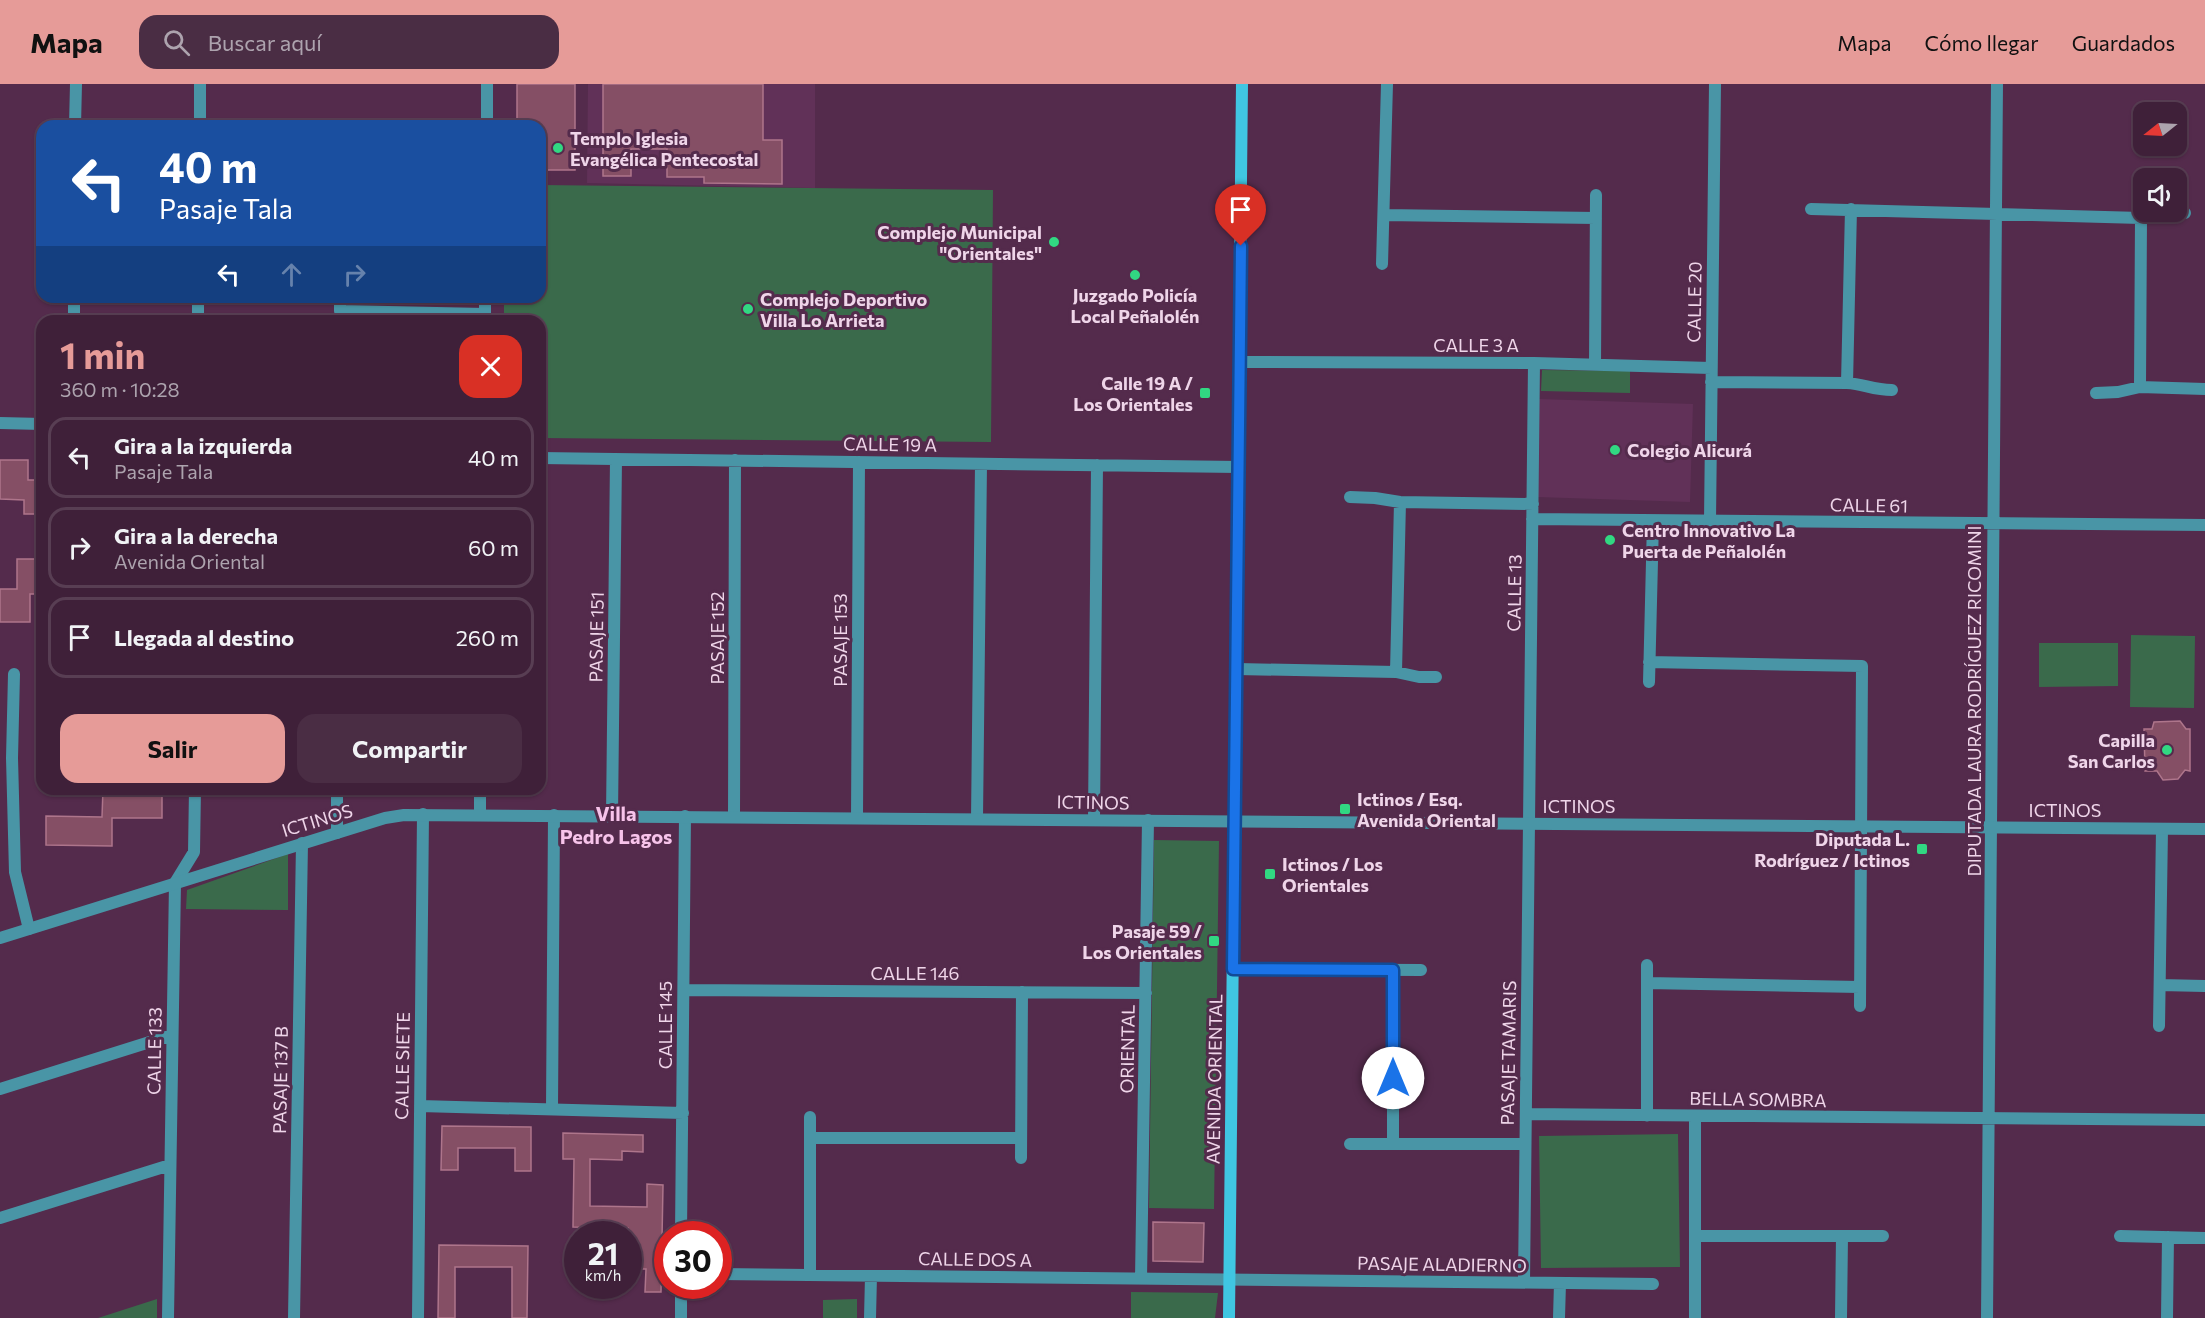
<!DOCTYPE html>
<html lang="es">
<head>
<meta charset="utf-8">
<style>
  :root { --surface:#3f2039; --page:#4a2d44; --text:#f1f3f6; --muted:#ada3ae; --line:#583e53; --accent:#e69b98 }
  body { margin:0; font-family:Commissioner,sans-serif; background:var(--page); color:var(--text); height:100vh; display:flex; flex-direction:column; font-size:22px; white-space:nowrap }
  * { box-sizing:border-box; margin:0 }
  p { font-size:20px; color:var(--muted) }
  .icon { flex:none; width:33px; height:33px; fill:none; stroke:currentColor; stroke-width:2; stroke-linecap:round; stroke-linejoin:round }
  .map { position:relative; flex:1; overflow:hidden }
  .details { position:absolute; left:36px; top:231px; width:510px; height:480px; display:flex; flex-direction:column; background:var(--surface); border-radius:18px; box-shadow:0 2px 4px #0004,0 0 0 2px var(--line) }
  .details>* { flex:none }
  .hud { position:absolute; left:36px; top:36px; width:510px; height:183px; border-radius:18px; box-shadow:0 2px 4px #0004,0 0 0 2px var(--line); background:#1a4fa0; color:#fff; overflow:hidden }
  .needle { width:39px; rotate:252deg }
  .fabs { position:absolute; left:2133px; top:18px; display:grid; gap:12px }
  .fabs a { display:grid; place-items:center; width:54px; height:54px; border-radius:12px; background:var(--surface); box-shadow:0 2px 4px #0004,0 0 0 2px var(--line); font-size:30px }
  .speed { position:absolute; left:564px; top:1137px; display:flex; gap:12px; font-size:30px; font-weight:700; text-align:center }
  .speed>* { display:grid; place-content:center; width:78px; height:78px; border-radius:50%; background:var(--surface); box-shadow:0 2px 4px #0004,0 0 0 2px var(--line); line-height:1 }
  .speed small { font-size:15px; font-weight:400 }
  .speed .limit { border:9px solid #d22; background:#fff; color:#111 }
  .pin { position:absolute; display:grid; place-items:center; width:51px; height:51px; color:#fff; margin:-62px -26px; border-radius:50% 50% 50% 0; rotate:-45deg; box-shadow:0 0 6px #0007 }
  .pin .icon { rotate:45deg }
  .me { position:absolute; width:66px; margin:-33px; rotate:0deg; stroke-linejoin:round; filter:drop-shadow(0 0 4px #0008) }
  .turn { display:flex; align-items:center; gap:21px; height:126px; padding:0 24px; font-size:27px }
  .turn .icon { width:78px; height:78px; stroke-width:2.5 }
  .turn b { display:block; font-size:42px; line-height:51px }
  .lanes { display:flex; align-items:center; height:57px; padding:0 24px; background:#0003; justify-content:center; gap:30px; direction:ltr }
  .lanes .off { opacity:.35 }
  .round { display:grid; place-items:center; flex:none; width:63px; height:63px; border-radius:18px; background:var(--page) }
  .headline { display:flex; align-items:center; justify-content:space-between; height:102px; padding:0 24px }
  h1 { font-size:36px; font-weight:700; line-height:45px; color:var(--accent) }
  .primary-button { display:flex; gap:12px; margin-top:auto; padding:12px 24px }
  .primary-button a { flex:1; height:69px; border-radius:18px; background:var(--accent); color:#111; font-size:24px; font-weight:700; line-height:69px; text-align:center }
  .primary-button a+a { background:var(--page); color:var(--text) }
  ul { padding:0; list-style:none }
  li { display:flex; align-items:center; gap:18px; height:81px; margin:0 12px 9px; padding:0 12px; border:3px solid var(--line); border-radius:18px }
  li div { flex:1 }
  li b { display:block; font-size:22px }
  li em { font-style:normal }
  header { display:flex; align-items:center; gap:36px; box-sizing:border-box; height:84px; padding:0 30px; background:var(--accent); color:#111 }
  header strong { font-size:28px }
  nav { display:flex; gap:33px; margin-inline-start:auto; font-size:21px }
  .search { width:420px; height:54px; background:var(--page); display:flex; align-items:center; gap:15px; box-sizing:border-box; padding:0 21px; border-radius:18px; color:var(--muted); font-size:22px }
  .map>svg:first-child { display:block }
</style>
</head>
<body>
<header>
<strong>Mapa</strong>
<div class="search"><svg class="icon" aria-label="search" viewBox="0 0 24 24"><circle cx="10" cy="10" r="6"/><path d="M15 15l6 6"/></svg>Buscar aquí</div>
<nav><a>Mapa</a><a>Cómo llegar</a><a>Guardados</a></nav>
</header>
<div class="map">
<svg width="2205" height="1234" viewBox="0 0 2205 1234">
  <rect width="100%" height="100%" fill="#542b4c"/>
  <path fill="#613158" d="M588 0H815V104L587 99Z
    M1539 315 1693 320 1690 418 1537 413Z"/>
  <path fill="#3a6a4b" d="M540 101 993 106 991 358 540 354V237H504V213H540Z
    M1542 286 1630 287V309L1541 307Z
    M2131 551 2195 552 2194 624 2130 623Z
    M2039 559H2118V602L2039 603Z
    M1154 756 1219 757 1214 1125 1149 1124Z
    M288 770V826L186 825 187 806Z
    M1678 1050 1680 1183 1541 1184 1539 1052Z
    M1131 1208 1218 1209 1215 1234H1131Z
    M157 1215V1234H98Z
    M857 1215V1234H823V1216Z"/>
  <path fill="#854f65" stroke="#ae758b" stroke-width="1.5" d="M517 0H575V86H540V42H517Z
    M603 0H763V56H782V100L704 99V93H667V65H631V92H603Z
    M0 376H28V396H42V430H24V416L0 415Z
    M17 475H42V510H30V538H0V505H17Z
    M2180 637 2186 645H2190V687L2185 686 2178 695 2163 696 2157 687H2145L2144 645H2152L2154 638Z
    M103 705H162V734H112V762L46 761V732L102 733Z
    M442 1042 531 1043V1087H515V1064H458V1086H441Z
    M563 1049 643 1051V1068L622 1067V1076L590 1075V1122L647 1123V1100L663 1101 661 1208H645L646 1185H628V1144L573 1143 574 1075H563Z
    M1153 1138 1204 1139 1203 1178 1153 1177Z
    M439 1161 528 1162 527 1234H512V1183H455V1234H438Z"/>
  <g fill="none" stroke-linecap="round" stroke-linejoin="round">
    <path stroke="#4995a6" stroke-width="12" d="M75 42 76 0
      M200 42V0
      M487 42V0
      M1811 125 2141 134 2167 129H2185
      M1384 131 1596 134
      M1382 180 1387 0
      M340 213V227L485 230
      M485 236V213
      M74 237V213
      M198 237V213
      M1240 278 1534 279 1711 284
      M1595 281 1596 111
      M1711 298 1847 299C1864 300 1873 306 1892 306
      M1847 299 1851 125
      M2140 303 2141 134
      M2096 309 2118 308 2140 303 2205 305
      M0 339 42 340
      M540 374 1239 383
      M1350 413 1375 414 1400 418 1533 420
      M1532 435 2205 441
      M1710 437 1715 0
      M1649 578 1862 582 1860 922
      M1237 585 1396 588 1419 593H1436
      M1396 588 1400 418
      M14 590 12 674 15 788 29 845
      M1649 598 1653 437
      M337 705V749
      M480 731V705
      M612 732 616 375
      M734 733 735 376
      M857 734 859 378
      M977 735 981 380
      M1094 736 1097 381
      M1647 881V1032
      M1233 885 1421 886
      M1393 886V1060
      M1647 899 1860 903
      M2160 901 2205 902
      M684 906 1146 909
      M2159 942 2162 745
      M0 1005 172 951
      M420 1022 683 1029
      M552 1025 554 731
      M1526 1030 2205 1036
      M1695 1032V1234
      M810 1033V1191
      M810 1054H1021
      M1350 1060H1525
      M1021 1074 1022 908
      M0 1134 170 1081
      M681 1150 685 732
      M1696 1152H1883
      M2120 1152 2205 1154
      M718 1190 1653 1200
      M1141 1195 1148 736
      M1524 1198 1534 279
      M168 1234 175 799 194 768 195 705
      M294 1234 302 759
      M418 1234 423 730
      M681 1234V1202
      M870 1234 871 1192
      M1559 1234 1560 1199
      M1841 1234 1842 1152
      M1987 1234 1997 0
      M2167 1234 2168 1153"/>
    <path stroke="#4995a6" stroke-width="12" d="M0 854 385 734 404 731 2205 745"/>
    <path stroke="#40c6e2" stroke-width="12" d="M1229 1234 1242 0"/>
  </g>
  <g fill="none" stroke-linecap="round" stroke-linejoin="round">
    <defs>
      <path id="route" d="M1241 162 1233 885 1393 886V994"/>
    </defs>
    <use href="#route" stroke="#114b97" stroke-width="15"/>
    <use href="#route" stroke="#1a73e8" stroke-width="10"/>
  </g>
  <g fill="#31d882" stroke="#542b4c" stroke-width="2">
    <circle cx="558" cy="64" r="6"/>
    <circle cx="1054" cy="158" r="6"/>
    <circle cx="1135" cy="191" r="6"/>
    <circle cx="748" cy="225" r="6"/>
    <rect x="1199" y="303" width="12" height="12" rx="3"/>
    <circle cx="1615" cy="366" r="6"/>
    <circle cx="1610" cy="456" r="6"/>
    <circle cx="2167" cy="666" r="6"/>
    <rect x="1339" y="719" width="12" height="12" rx="3"/>
    <rect x="1916" y="759" width="12" height="12" rx="3"/>
    <rect x="1264" y="784" width="12" height="12" rx="3"/>
    <rect x="1208" y="851" width="12" height="12" rx="3"/>
  </g>
  <g text-anchor="middle" dominant-baseline="central" stroke-width="6" stroke-linejoin="round" paint-order="stroke">
    <g font-size="18" font-weight="bold" fill="#efd5e9" stroke="#542b4c" text-anchor="start">
      <text x="570" y="54">Templo Iglesia<tspan x="570" dy="21">Evangélica Pentecostal</tspan></text>
      <text x="1042" y="148" text-anchor="end">Complejo Municipal<tspan x="1042" dy="21">"Orientales"</tspan></text>
      <text x="1135" y="211" text-anchor="middle">Juzgado Policía<tspan x="1135" dy="21">Local Peñalolén</tspan></text>
      <text x="760" y="215">Complejo Deportivo<tspan x="760" dy="21">Villa Lo Arrieta</tspan></text>
      <text x="1193" y="299" text-anchor="end">Calle 19 A /<tspan x="1193" dy="21">Los Orientales</tspan></text>
      <text x="1627" y="366">Colegio Alicurá</text>
      <text x="1622" y="446">Centro Innovativo La<tspan x="1622" dy="21">Puerta de Peñalolén</tspan></text>
      <text x="2155" y="656" text-anchor="end">Capilla<tspan x="2155" dy="21">San Carlos</tspan></text>
      <text x="1357" y="715">Ictinos / Esq.<tspan x="1357" dy="21">Avenida Oriental</tspan></text>
      <text x="1910" y="755" text-anchor="end">Diputada L.<tspan x="1910" dy="21">Rodríguez / Ictinos</tspan></text>
      <text x="1282" y="780">Ictinos / Los<tspan x="1282" dy="21">Orientales</tspan></text>
      <text x="1202" y="847" text-anchor="end">Pasaje 59 /<tspan x="1202" dy="21">Los Orientales</tspan></text>
    </g>
    <g font-size="18" fill="#efd5e9" stroke="#542b4c">
      <text transform="translate(1694 218) rotate(-89)">CALLE 20</text>
      <text x="1476" y="261">CALLE 3 A</text>
      <text transform="translate(890 360) rotate(1)">CALLE 19 A</text>
      <text transform="translate(1869 421) rotate(1)">CALLE 61</text>
      <text transform="translate(1514 509) rotate(-89)">CALLE 13</text>
      <text transform="translate(596 553) rotate(-89)">PASAJE 151</text>
      <text transform="translate(717 554) rotate(-90)">PASAJE 152</text>
      <text transform="translate(840 556) rotate(-90)">PASAJE 153</text>
      <text transform="translate(1974 617) rotate(-90)">DIPUTADA LAURA RODRÍGUEZ RICOMINI</text>
      <text transform="translate(1093 718) rotate(1)">ICTINOS</text>
      <text x="1579" y="722">ICTINOS</text>
      <text x="2065" y="726">ICTINOS</text>
      <text transform="translate(317 736) rotate(-17)">ICTINOS</text>
      <text x="915" y="889">CALLE 146</text>
      <text transform="translate(665 941) rotate(-90)">CALLE 145</text>
      <text transform="translate(1127 965) rotate(-89)">ORIENTAL</text>
      <text transform="translate(154 967) rotate(-89)">CALLE 133</text>
      <text transform="translate(1508 969) rotate(-89)">PASAJE TAMARIS</text>
      <text transform="translate(402 982) rotate(-89)">CALLE SIETE</text>
      <text transform="translate(1214 995) rotate(-89)">AVENIDA ORIENTAL</text>
      <text transform="translate(280 996) rotate(-89)">PASAJE 137 B</text>
      <text transform="translate(1758 1015) rotate(1)">BELLA SOMBRA</text>
      <text transform="translate(975 1175) rotate(1)">CALLE DOS A</text>
      <text transform="translate(1442 1180) rotate(1)">PASAJE ALADIERNO</text>
    </g>
    <g font-size="20" font-weight="bold" fill="#f7c3ea" stroke="#542b4c">
      <text x="616" y="729">Villa<tspan x="616" dy="23">Pedro Lagos</tspan></text>
    </g>
  </g>
</svg>
<div class="fabs">
<a><svg class="needle" viewBox="-14 -14 28 28"><path d="M0-13l5 13h-10z" fill="#e53935"/><path d="M0 13l5-13h-10z" fill="#ada3ae"/></svg></a>
<a><svg class="icon" aria-label="sound" viewBox="0 0 24 24"><path d="M4 9h4l5-4v14l-5-4H4zM17 9q2 3 0 6"/></svg></a>
</div>
<div class="speed"><div>21<small>km/h</small></div><div class="limit">30</div></div>
<div class="pin" style="left:1241px;top:162px;background:#d93025"><svg class="icon" aria-label="arrive" viewBox="0 0 24 24"><path d="M6 21V4h12l-3 4 3 4H6"/></svg></div>
<svg class="me" style="left:1393px;top:994px" viewBox="-20 -20 40 40"><circle r="19" fill="#fff"/><path d="M0-13L10 11 0 6-10 11z" fill="#1a73e8"/></svg>
<div class="hud">
<div class="turn"><svg class="icon" aria-label="left" viewBox="0 0 24 24"><path d="M17 20v-9H6M10 6l-5 5 5 5"/></svg><div><b>40 m</b>Pasaje Tala</div></div>
<div class="lanes"><svg class="icon" aria-label="left" viewBox="0 0 24 24"><path d="M17 20v-9H6M10 6l-5 5 5 5"/></svg><svg class="icon off" aria-label="ahead" viewBox="0 0 24 24"><path d="M12 20V5M6 11l6-6 6 6"/></svg><svg class="icon off" aria-label="right" viewBox="0 0 24 24"><path d="M7 20v-9h11M14 6l5 5-5 5"/></svg></div>
</div>
<section class="details">
<div class="headline"><div><h1>1 min</h1><p>360 m · 10:28</p></div><a class="round" style="background:#d93025;color:#fff"><svg class="icon" aria-label="close" viewBox="0 0 24 24"><path d="M6 6l12 12M18 6L6 18"/></svg></a></div>
<ul>
<li><svg class="icon" aria-label="left" viewBox="0 0 24 24"><path d="M17 20v-9H6M10 6l-5 5 5 5"/></svg><div><b>Gira a la izquierda</b><p>Pasaje Tala</p></div><em>40 m</em></li>
<li><svg class="icon" aria-label="right" viewBox="0 0 24 24"><path d="M7 20v-9h11M14 6l5 5-5 5"/></svg><div><b>Gira a la derecha</b><p>Avenida Oriental</p></div><em>60 m</em></li>
<li><svg class="icon" aria-label="arrive" viewBox="0 0 24 24"><path d="M6 21V4h12l-3 4 3 4H6"/></svg><div><b>Llegada al destino</b></div><em>260 m</em></li>
</ul>
<div class="primary-button"><a>Salir</a><a>Compartir</a></div>
</section>
</div>
</body>
</html>
